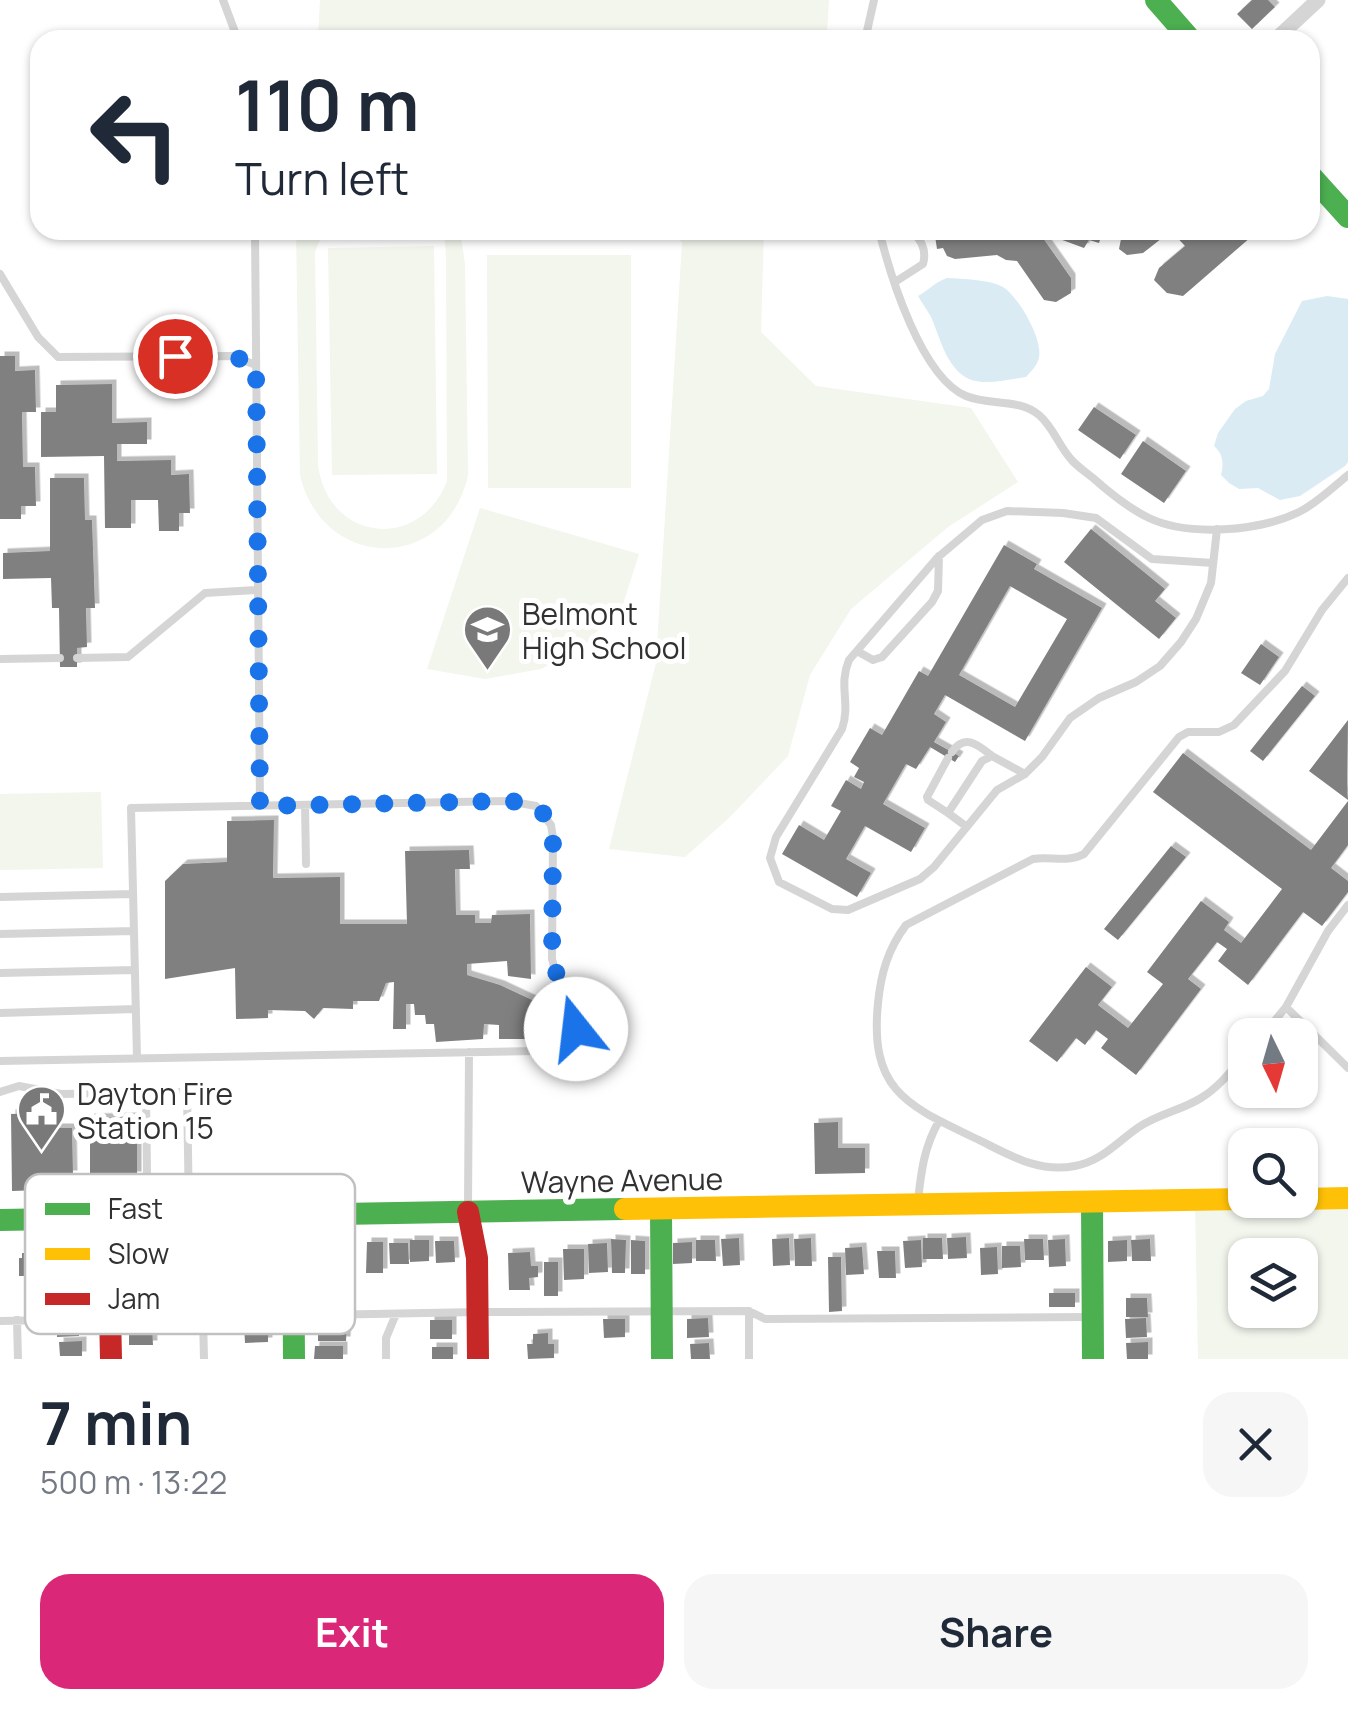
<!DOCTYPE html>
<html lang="en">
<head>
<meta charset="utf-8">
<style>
  :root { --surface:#fff; --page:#f6f6f7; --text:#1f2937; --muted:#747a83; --accent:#db2777 }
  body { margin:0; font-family:Manrope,sans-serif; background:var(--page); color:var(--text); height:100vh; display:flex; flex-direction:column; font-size:38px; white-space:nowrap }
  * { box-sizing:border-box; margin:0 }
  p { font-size:32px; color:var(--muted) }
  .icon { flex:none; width:55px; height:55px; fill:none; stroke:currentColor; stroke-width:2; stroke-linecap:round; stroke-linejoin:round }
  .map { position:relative; height:1359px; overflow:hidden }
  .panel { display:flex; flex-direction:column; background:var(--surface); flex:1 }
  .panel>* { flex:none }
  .guide { position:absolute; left:30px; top:30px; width:1290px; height:210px; border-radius:30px; box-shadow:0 2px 8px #0004; background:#fff; color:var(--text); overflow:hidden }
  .needle { width:65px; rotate:175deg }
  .tools { position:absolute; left:1228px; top:1018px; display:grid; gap:20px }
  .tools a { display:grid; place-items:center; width:90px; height:90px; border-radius:20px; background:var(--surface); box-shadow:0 2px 8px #0004; font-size:50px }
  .pin { position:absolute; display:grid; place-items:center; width:85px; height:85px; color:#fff; margin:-42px; border:5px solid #fff; border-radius:50%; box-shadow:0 2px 10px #0007 }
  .me { position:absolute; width:110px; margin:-55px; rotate:344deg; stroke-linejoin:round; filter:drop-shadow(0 0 8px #0008) }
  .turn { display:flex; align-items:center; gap:35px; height:210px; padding:0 40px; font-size:45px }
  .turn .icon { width:130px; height:130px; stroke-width:2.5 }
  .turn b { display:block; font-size:70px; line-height:85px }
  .round { display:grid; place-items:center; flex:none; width:105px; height:105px; border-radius:30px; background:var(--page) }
  .headline { display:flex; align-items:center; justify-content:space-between; height:170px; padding:0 40px }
  h1 { font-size:60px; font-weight:700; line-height:75px }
  .button { display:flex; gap:20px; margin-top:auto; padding:20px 40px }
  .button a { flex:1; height:115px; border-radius:30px; background:var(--accent); color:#fff; font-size:40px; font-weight:700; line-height:115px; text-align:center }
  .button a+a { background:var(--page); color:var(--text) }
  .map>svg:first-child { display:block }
</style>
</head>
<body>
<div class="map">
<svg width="1348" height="1359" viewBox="0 0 1348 1359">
  <defs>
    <filter id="shadow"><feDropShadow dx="4.5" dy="-4.5" stdDeviation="0" flood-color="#0004"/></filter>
  </defs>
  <rect width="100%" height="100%" fill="#fff"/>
  <path fill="#f2f6ed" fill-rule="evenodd" d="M320 0H829L827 32 814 40H318Z
    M296 230H324L315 252 318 465C328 542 420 552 447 481L446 257 445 241 438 230H460L465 264 468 475C447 573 323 572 300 475Z
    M673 230H764L761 332 816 386 971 408 1018 482 948 527 851 609 810 675 788 756 729 818 685 857 609 849 656 663 682 243Z
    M434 246 437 474 332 475 328 248Z
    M487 255H631V488H488Z
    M480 508 639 554 623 604 584 646 541 669 485 679 427 669Z
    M101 792 103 868 0 870V794Z
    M1348 1198V1359H1198L1195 1201ZM1245 1255H1300V1310H1245Z"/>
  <path fill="#daebf4" d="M947 278C964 279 987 279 1003 287 1018 296 1043 339 1039 357 1038 365 1031 371 1026 377 1010 379 985 386 969 379 946 368 940 337 931 317 927 310 922 303 918 296 929 290 935 282 947 278Z
    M1327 296 1348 299V462L1345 466 1300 496 1280 500 1258 488 1239 489 1229 483 1221 475C1224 463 1223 454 1214 446L1218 433 1235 409 1246 401 1263 396 1269 389 1275 354 1302 301Z"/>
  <path fill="#808080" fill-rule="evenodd" filter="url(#shadow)" d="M1252 0H1268L1275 7 1252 29 1237 14Z
    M946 230H1103L1099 243 1089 240 1084 248 1038 231 1071 278V293L1056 302 1044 300 1017 261 1006 260 997 255 955 259 947 256 943 248 937 249 935 236 942 235Z
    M1127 230H1259L1183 296 1167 293 1154 280 1159 268 1185 246 1171 231 1143 253 1127 255 1119 249 1122 234Z
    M0 356H15V371L35 370 36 412H22L23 467H35L36 506H21V519H0Z
    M112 384V423L147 422V444H117V461L171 460V475L189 474 190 513H179V531H159L158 500H131V528H105L104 456 41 457V412H56V385Z
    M1094 407 1136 435 1120 459 1078 430Z
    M1143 441 1186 471 1164 503 1121 474Z
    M50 478H84L85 520H92L95 608H86L87 647 77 648V667H60L59 608H52L51 578 3 579V553L50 551Z
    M1091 529 1165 589 1155 601 1176 618 1159 639 1064 562Z
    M1004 545 1037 564 1034 569 1102 608 1025 741 945 695 934 714 946 722 934 742 959 756 955 762 930 747 916 769 906 764 883 804 925 828 911 852 865 826 846 859 871 873 857 897 782 854 799 825 824 840 841 811 831 806 846 780 861 789 864 782 854 777 859 768 850 762 870 728 882 735 919 671 928 676ZM1010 586 1067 619 1015 707 959 675Z
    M1261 644 1279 657 1260 685 1241 673Z
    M1302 686 1315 696 1263 761 1250 751Z
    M1348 720 1347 781 1348 800 1309 771Z
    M1183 753 1311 850 1348 801V845L1331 868 1348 881V892L1322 926 1303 912 1248 985 1218 961 1227 949 1217 942 1188 979 1201 989 1136 1075 1101 1048 1108 1039 1096 1030 1085 1045 1076 1038 1057 1062 1029 1041 1086 967 1112 987 1098 1005 1128 1028 1163 984 1147 972 1201 901 1229 922 1224 930 1241 943 1282 889 1153 792Z
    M274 820 273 878 340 877V924H407L405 851 469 850 470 869H455L456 915H475V923H491L492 915 530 914 531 979 508 976 507 961 467 964V975L500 985 545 1006 548 1039H499V1025L484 1024 483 1039 436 1042 434 1024H426L425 1015H415L414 1004H406V1029H393L394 982 386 983 379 1001H353V1009L323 1008 314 1019 305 1011 268 1010V1018L236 1019 235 968 165 979V881L183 864 227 862V821Z
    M1171 846 1186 857 1118 940 1104 929Z
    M35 1113 36 1128H72L73 1175H42V1190L12 1191 11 1114Z
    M137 1117V1176H90V1118Z
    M838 1122V1148H865V1173L815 1174 814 1123Z
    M966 1237 967 1258 948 1259 947 1238Z
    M739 1238 740 1265 723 1266 721 1239Z
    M789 1238 790 1265 773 1266 772 1239Z
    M811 1238 812 1266H795L794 1239Z
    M923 1238H942L943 1259H923Z
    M611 1239 626 1240 625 1273H612Z
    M1024 1239H1043L1044 1260H1025Z
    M1065 1239 1066 1266 1049 1267 1048 1240Z
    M1150 1239 1151 1261H1132L1131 1240Z
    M410 1240H429V1261L410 1262Z
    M631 1240 645 1241V1274H631Z
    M696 1240H715L716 1261H696Z
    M921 1240 922 1267 905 1268 903 1241Z
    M1127 1240V1261L1108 1262V1241Z
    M435 1241H454L455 1262 436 1263Z
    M367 1242H383V1273H366Z
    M692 1242V1263L673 1264V1243Z
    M389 1243H408L409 1264H390Z
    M607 1243 608 1272 589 1273 588 1244Z
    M1002 1246H1020L1021 1267 1002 1268Z
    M862 1247 864 1274 846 1275 845 1248Z
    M997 1247 998 1274 981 1275 980 1248Z
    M563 1249H584V1279L564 1280Z
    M877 1251H895L896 1278H879Z
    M530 1252 531 1266H538V1277L529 1278 530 1290H509L508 1253Z
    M22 1253H28V1255H36L37 1265 39 1268 36 1276H19V1258H22Z
    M828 1257H841L842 1311 829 1312Z
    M544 1262H558V1296H544Z
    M1049 1293H1075V1307H1049Z
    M1126 1298H1147L1148 1317H1126Z
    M708 1318 709 1337 687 1338V1319Z
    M1146 1318 1147 1337 1126 1338 1125 1319Z
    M603 1319H625V1337L604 1338Z
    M430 1320H452V1339H430Z
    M79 1322V1336L57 1337V1323Z
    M268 1322V1342L245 1343 244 1323Z
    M318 1322H347L346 1341H318Z
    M129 1325H152L153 1345H129Z
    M548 1333V1344H554V1358L528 1359 527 1344H533V1334Z
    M82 1341V1356H60L59 1342Z
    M1148 1342V1359H1127L1126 1343Z
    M709 1343 710 1359H691L690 1344Z
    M315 1346H343V1359H314Z
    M432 1347H453V1359H432Z"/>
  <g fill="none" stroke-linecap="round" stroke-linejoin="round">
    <path stroke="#d5d5d5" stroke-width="8" d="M223 0 238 40
      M865 40 874 0
      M255 230 260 806
      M879 230C890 275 921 377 966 396 990 406 1018 398 1039 415 1053 427 1058 444 1070 458 1076 466 1086 472 1093 478 1111 494 1128 508 1149 518 1189 537 1260 531 1299 512 1317 503 1332 488 1348 475
      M0 274 38 337 58 357 232 356 256 365
      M895 282 923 264C927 250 921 236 907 230
      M1213 563 1152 559 1096 518 1063 513 1007 511 982 520 937 558 849 660C838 686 851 703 842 729L776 837 770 858 779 882 832 909 848 910 920 879 934 867 997 790 1025 774 1042 757 1070 718 1099 698 1136 682 1160 666 1181 642 1196 619 1211 583 1217 529
      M857 651 873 660 882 657 932 602 938 591 939 556
      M77 658 128 657 205 593 258 590
      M0 659 60 658
      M952 752C965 733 978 745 992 756
      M305 805 306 864
      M948 813 928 800 927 797 948 758
      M967 827 948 813 982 761 992 756 1025 774
      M0 897 133 894
      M0 934 134 931
      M0 973 135 970
      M1286 1007 1348 1068
      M0 1013 136 1009
      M1263 1035 1286 1007 1328 931 1348 905
      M1245 1055C1232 1070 1219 1087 1201 1098 1182 1110 1158 1114 1139 1127 1117 1142 1102 1161 1075 1166 1039 1173 1011 1156 981 1141 909 1106 869 1093 878 1003 881 973 888 949 906 925L1033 859C1051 856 1068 863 1084 854L1179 737 1188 732H1219L1234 725 1285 671 1322 610 1348 578
      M0 1061 536 1051C565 1045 592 1028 571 995 563 982 555 975 552 959L553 838 551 825 536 806 508 801 131 808 137 1058
      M0 1092 19 1086 61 1094 187 1092 189 1212
      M57 1185 59 1214
      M918 1201C921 1172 924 1147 939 1121
      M468 1208 469 1052
      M142 1213V1193L147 1174 146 1093
      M749 1311V1359
      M203 1317 204 1359
      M17 1320 18 1359
      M0 1321 478 1312 749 1311 765 1319 1088 1317
      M386 1359V1338L396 1314"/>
    <path stroke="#d5d5d5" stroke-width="15" d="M1275 40 1318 0"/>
    <path stroke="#4caf50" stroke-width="22" d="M1156 0 1191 40
      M1310 175 1348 217
      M1092 1203 1093 1359
      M661 1210 662 1359
      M293 1215 294 1359
      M0 1220 625 1209"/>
    <path stroke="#ffc107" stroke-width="22" d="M1300 1199 1348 1198
      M625 1209 1245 1199"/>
    <path stroke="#c62828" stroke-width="22" d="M468 1212 477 1258 478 1359
      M108 1218 111 1359"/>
  </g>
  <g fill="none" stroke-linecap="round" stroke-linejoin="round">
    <path stroke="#1a73e8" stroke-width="18" stroke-dasharray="0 32.4" d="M175 356H232L256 365 260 806 508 801C535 803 548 809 553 838L552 958C557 990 582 993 576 1029"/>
  </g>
  <defs>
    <symbol id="school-pin" viewBox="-11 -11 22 30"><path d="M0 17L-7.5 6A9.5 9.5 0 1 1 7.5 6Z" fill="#797979" stroke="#fff"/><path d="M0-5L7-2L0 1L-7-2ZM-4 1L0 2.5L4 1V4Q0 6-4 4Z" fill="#fff"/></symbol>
    <symbol id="civic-pin" viewBox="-11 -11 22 30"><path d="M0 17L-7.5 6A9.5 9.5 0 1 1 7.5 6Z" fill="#797979" stroke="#fff"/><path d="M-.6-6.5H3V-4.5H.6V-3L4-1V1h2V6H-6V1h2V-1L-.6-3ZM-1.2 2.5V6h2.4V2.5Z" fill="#fff"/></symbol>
  </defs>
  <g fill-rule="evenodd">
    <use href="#school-pin" x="460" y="602" width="55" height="75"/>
    <use href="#civic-pin" x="14" y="1082" width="55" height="75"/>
  </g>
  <g text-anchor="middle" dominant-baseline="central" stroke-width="10" stroke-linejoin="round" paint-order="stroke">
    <g font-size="30" fill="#313131" stroke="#fff" text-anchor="start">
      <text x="522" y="613">Belmont<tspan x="522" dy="34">High School</tspan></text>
      <text x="77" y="1093">Dayton Fire<tspan x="77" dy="34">Station 15</tspan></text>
    </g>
    <g font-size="30" fill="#313131" stroke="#fff">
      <text transform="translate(622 1180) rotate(-1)">Wayne Avenue</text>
    </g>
  </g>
  <rect x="25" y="1174" width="330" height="160" rx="15" fill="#fff" stroke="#c1c1c1" stroke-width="2.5"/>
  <rect x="45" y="1203" width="45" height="12" fill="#4caf50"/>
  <rect x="45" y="1248" width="45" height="12" fill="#ffc107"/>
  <rect x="45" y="1293" width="45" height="12" fill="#c62828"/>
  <g font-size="28" fill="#313131">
    <text x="108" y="1219">Fast</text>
    <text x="108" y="1264">Slow</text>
    <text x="108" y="1309">Jam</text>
  </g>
</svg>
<div class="tools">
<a><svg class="needle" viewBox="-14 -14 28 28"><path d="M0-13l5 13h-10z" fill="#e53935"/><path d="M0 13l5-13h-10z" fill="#747a83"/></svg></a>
<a><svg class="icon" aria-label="search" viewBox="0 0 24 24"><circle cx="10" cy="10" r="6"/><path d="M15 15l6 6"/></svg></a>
<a><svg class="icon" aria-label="layers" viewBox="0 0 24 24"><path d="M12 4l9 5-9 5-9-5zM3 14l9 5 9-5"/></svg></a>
</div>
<div class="pin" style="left:175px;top:356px;background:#d93025"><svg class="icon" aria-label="arrive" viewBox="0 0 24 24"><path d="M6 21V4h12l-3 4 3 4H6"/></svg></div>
<svg class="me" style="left:576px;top:1029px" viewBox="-20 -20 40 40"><circle r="19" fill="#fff"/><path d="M0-13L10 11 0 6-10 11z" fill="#1a73e8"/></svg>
<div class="guide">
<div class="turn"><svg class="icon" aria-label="left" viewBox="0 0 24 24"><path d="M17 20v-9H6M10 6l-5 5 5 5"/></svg><div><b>110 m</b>Turn left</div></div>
</div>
</div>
<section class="panel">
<div class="headline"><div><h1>7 min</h1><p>500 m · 13:22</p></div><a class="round"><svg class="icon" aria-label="close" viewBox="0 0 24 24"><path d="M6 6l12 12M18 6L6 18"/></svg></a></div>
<div class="button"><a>Exit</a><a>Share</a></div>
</section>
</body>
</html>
